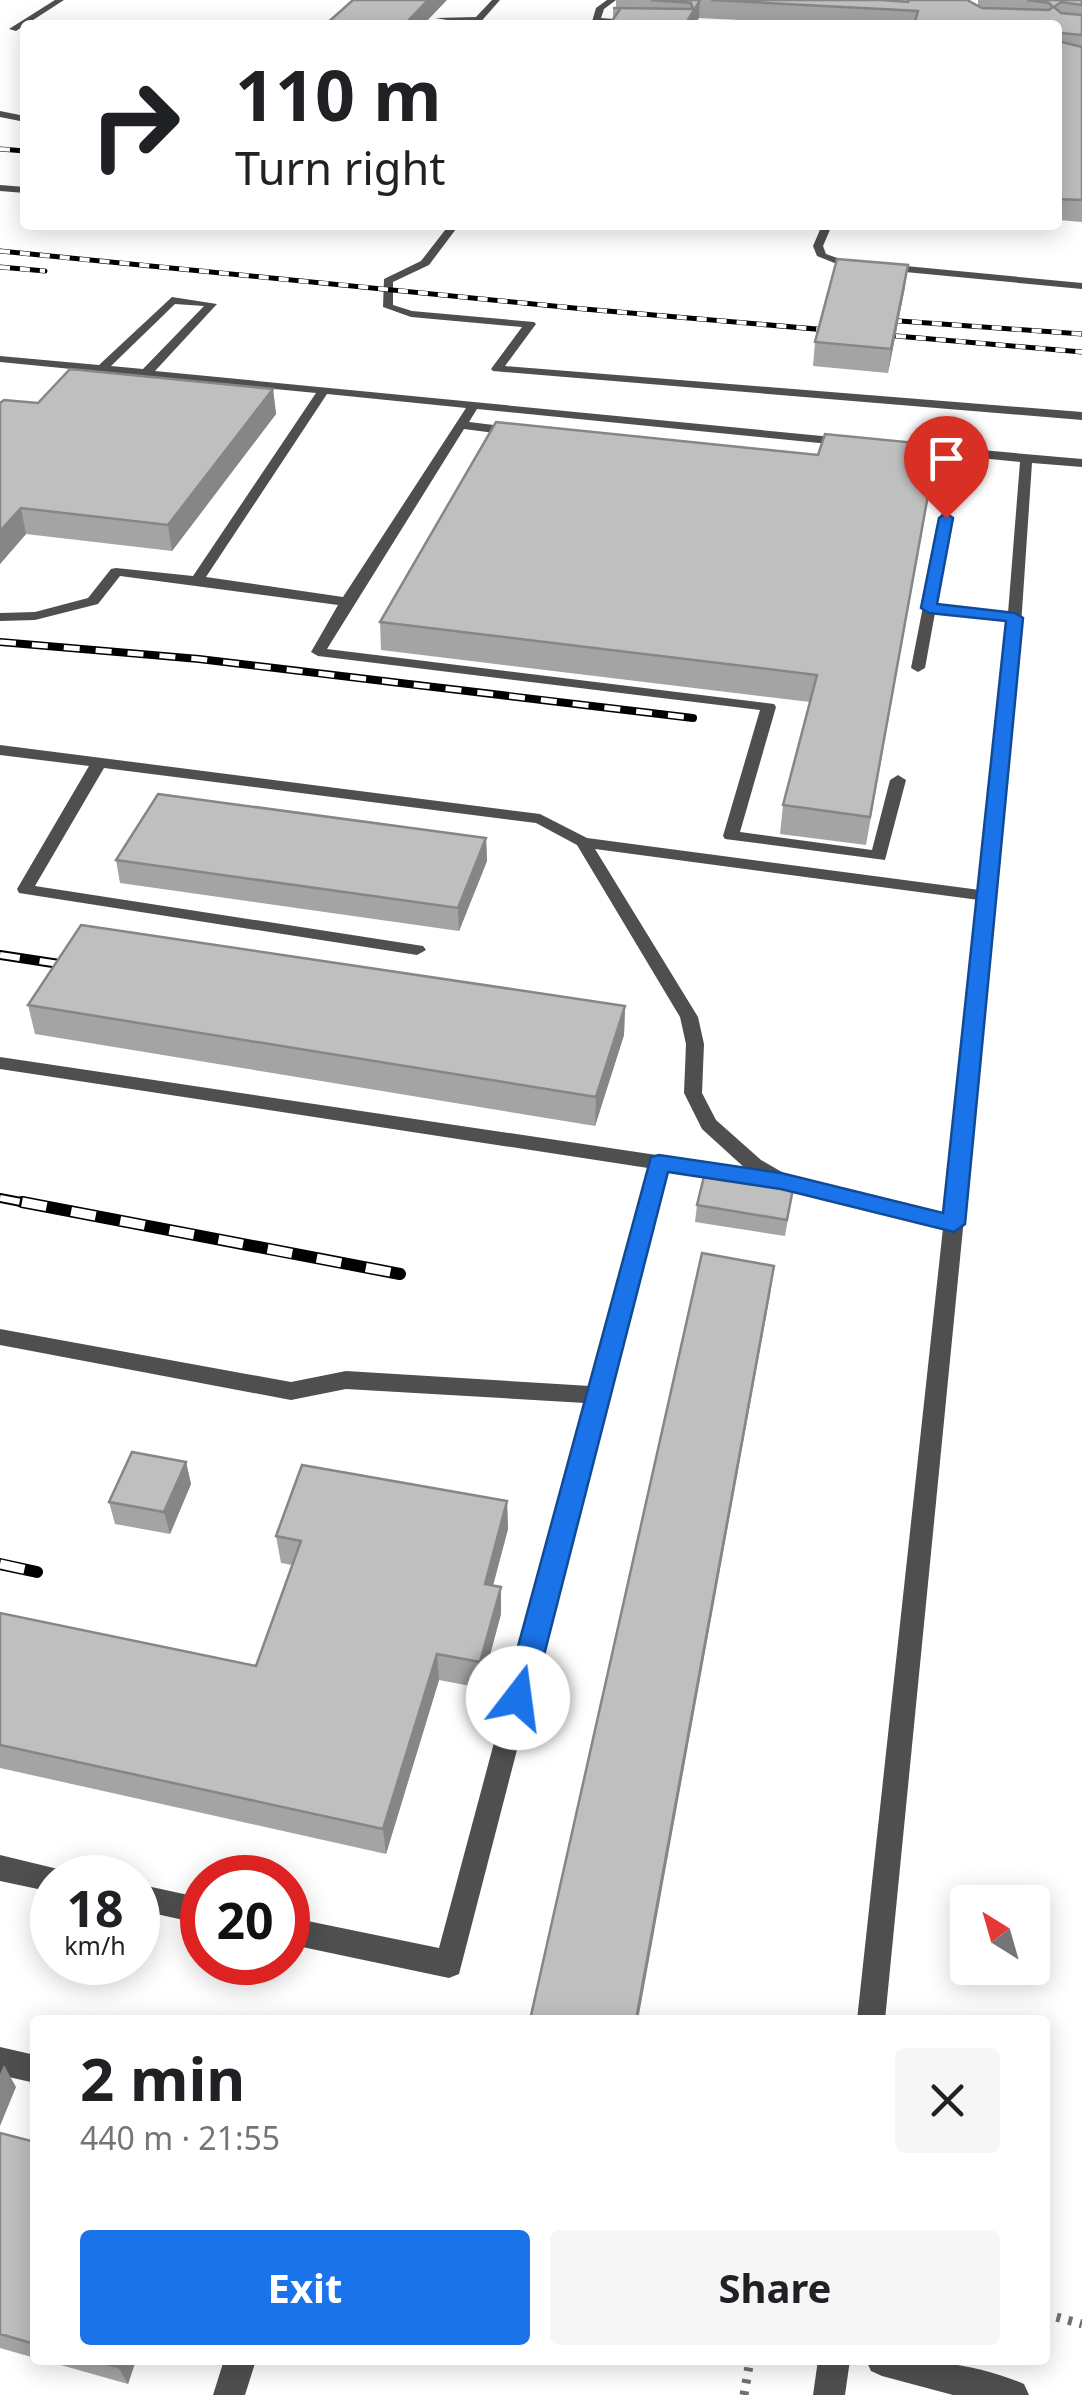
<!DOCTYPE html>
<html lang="en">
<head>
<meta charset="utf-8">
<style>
  :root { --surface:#fff; --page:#f6f6f6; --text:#202124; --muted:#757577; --accent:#1a73e8 }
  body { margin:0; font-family:"Noto Sans",sans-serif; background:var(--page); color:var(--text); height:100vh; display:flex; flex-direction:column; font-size:38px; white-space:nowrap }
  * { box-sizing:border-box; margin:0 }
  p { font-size:32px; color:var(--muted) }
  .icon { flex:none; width:55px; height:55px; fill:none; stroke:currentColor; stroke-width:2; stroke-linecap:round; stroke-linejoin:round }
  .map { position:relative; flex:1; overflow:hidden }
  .sheet { position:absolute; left:30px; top:2015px; width:1020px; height:350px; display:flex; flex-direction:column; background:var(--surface); border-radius:10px; box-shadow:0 5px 25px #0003 }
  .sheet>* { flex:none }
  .banner { position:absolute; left:20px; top:20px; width:1042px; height:210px; border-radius:10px; box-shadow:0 5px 25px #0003; background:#fff; color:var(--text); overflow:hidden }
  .needle { width:65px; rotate:323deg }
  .buttons { position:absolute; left:950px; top:1885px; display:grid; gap:20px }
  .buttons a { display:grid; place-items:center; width:100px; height:100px; border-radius:10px; background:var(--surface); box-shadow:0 5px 25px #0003; font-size:50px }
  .speed { position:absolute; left:30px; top:1855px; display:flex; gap:20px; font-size:50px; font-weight:700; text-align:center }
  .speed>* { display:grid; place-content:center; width:130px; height:130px; border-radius:50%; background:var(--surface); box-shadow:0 5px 25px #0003; line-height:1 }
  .speed small { font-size:25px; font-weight:400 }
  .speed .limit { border:15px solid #d22; background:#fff; color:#111 }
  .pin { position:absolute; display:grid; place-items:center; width:85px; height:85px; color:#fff; margin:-102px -42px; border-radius:50% 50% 50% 0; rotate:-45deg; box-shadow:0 0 10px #0007 }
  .pin .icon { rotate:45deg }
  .me { position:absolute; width:110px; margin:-55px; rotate:15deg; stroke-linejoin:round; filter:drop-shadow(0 0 8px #0008) }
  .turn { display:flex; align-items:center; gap:35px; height:210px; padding:0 50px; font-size:45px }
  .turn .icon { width:130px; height:130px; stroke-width:2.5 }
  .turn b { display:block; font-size:70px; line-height:85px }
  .round { display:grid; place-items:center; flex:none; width:105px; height:105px; border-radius:10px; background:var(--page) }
  .summary { display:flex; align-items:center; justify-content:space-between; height:170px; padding:0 50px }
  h1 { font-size:60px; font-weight:700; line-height:75px }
  .cta { display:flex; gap:20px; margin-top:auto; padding:20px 50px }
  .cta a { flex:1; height:115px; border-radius:10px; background:var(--accent); color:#fff; font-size:40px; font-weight:700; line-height:115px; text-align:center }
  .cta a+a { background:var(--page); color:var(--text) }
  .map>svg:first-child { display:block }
</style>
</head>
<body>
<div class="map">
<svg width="1082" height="2395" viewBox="0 0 1082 2395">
  <rect width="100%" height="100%" fill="#fff"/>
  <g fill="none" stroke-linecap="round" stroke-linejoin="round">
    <path stroke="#717171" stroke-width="9" stroke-dasharray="4 8" stroke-linecap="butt" d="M1045 2314 1082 2324
      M744 2395 750 2360"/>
    <path fill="#4f4f4f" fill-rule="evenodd" d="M55 0H64L16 31 9 29Z
      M492 0H500L478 25 435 18 476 17Z
      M607 0H616L604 9 601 18 690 25 600 22 591 25 596 8Z
      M0 111 25 116V122L0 117Z
      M0 185 25 187V193L0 191Z
      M449 225H459L429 265 393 282V305L412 311 534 322 536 324 505 366 1082 412V420L493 371 491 369 522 327 411 317 383 307 384 279 421 261Z
      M822 225H832L823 246 826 254 843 260 1082 283V289L842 266 817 256 813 246Z
      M172 297 217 304 155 371 853 439V445L849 446 477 409 469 422 518 428 524 432 518 436 464 429 327 649 774 704 776 707 740 832 872 850 890 780 898 775 906 780 885 860 725 839 723 836 760 710 318 656 311 652 338 605 120 576 98 604 35 620 0 621V613L35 612 88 598 111 569 116 568 193 576 316 393 0 362V356L99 365ZM175 304 204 306 143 369 111 366ZM327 394 466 408 343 597 206 577Z
      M913 444 1082 459V467L1032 463 1018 670 885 2020H857L943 1228 781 1188 747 1170 702 1129 684 1093 686 1044 680 1017 577 845 536 823 104 768 35 886 423 946 426 950 417 955 19 893 17 889 89 766 0 755V745L540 814 587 838 980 890 1007 621 935 613 925 668 918 672 911 668 941 514 953 517 937 605 1008 613 1020 462 909 451 907 448ZM595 849 979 900 945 1213 787 1175 761 1160 716 1120 702 1093 704 1044 698 1017Z
      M0 1057 730 1166 740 1173 730 1180 667 1170 459 1974 449 1978 288 1944V1917L439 1948 585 1403 346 1389 291 1400 0 1345V1329L291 1382 346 1371 590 1386 648 1168 0 1069Z
      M0 1855 62 1870 65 1878H52V1892L0 1881Z
      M138 1884 202 1898V1924L138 1910Z
      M0 2047 35 2055V2083L0 2075Z
      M224 2360H256L245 2395H213Z
      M818 2360H850L845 2395H813Z
      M866 2360C925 2360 969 2361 1024 2384L1029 2395H953L882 2376 871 2371Z"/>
    <defs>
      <path id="rail-far3" d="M0 149 25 151
        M0 251 584 309 1082 352
        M0 267 45 271
        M872 319 1082 334"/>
      <path id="rail-far2" d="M0 642 199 659 693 718"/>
      <path id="rail-far1" d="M0 955 79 967
        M0 1198 36 1205"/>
      <path id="rail" d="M22 1202 400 1274
        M0 1564 37 1572"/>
    </defs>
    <use href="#rail-far3" stroke="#000" stroke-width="5"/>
    <use href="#rail-far2" stroke="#000" stroke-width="8"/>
    <use href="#rail-far1" stroke="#000" stroke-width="10"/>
    <use href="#rail" stroke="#000" stroke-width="12"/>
    <use href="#rail-far3" stroke="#fff" stroke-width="4" stroke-dasharray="10" stroke-linecap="butt"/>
    <use href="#rail-far2" stroke="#fff" stroke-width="5" stroke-dasharray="16" stroke-linecap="butt"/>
    <use href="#rail-far1" stroke="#fff" stroke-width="6" stroke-dasharray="20" stroke-linecap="butt"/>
    <use href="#rail" stroke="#fff" stroke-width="9" stroke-dasharray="25" stroke-linecap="butt"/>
  </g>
  <path fill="#a4a4a4" d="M616 0H968L978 5V0H1082V222L1058 220V25H836L699 18 613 20V8H616Z
    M905 287 888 373 813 366 815 342Z
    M273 389 276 414 172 551 26 534 0 564V403H38Z
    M933 471 866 845 780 834 783 805 810 702 381 650 380 622Z
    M486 838 487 861 459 931 120 883 116 860Z
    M28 1005 625 1006 624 1035 595 1126 35 1034Z
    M795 1178 785 1236 695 1222 697 1205Z
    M186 1462 191 1484 170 1534 115 1524 109 1502Z
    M507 1501 508 1529 493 1586 501 1614 481 1688 439 1680 386 1854 0 1768V1613L256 1666 292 1565 281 1563 276 1536Z
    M0 2133 35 2142V2358L0 2348Z
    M43 2360H136L128 2384Z"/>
  <path fill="#868686" d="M428 0H447L423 25H404Z
    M700 0 699 18 695 25H685Z
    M908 265 905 287 888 373 891 349Z
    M273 389 276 414 172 551 168 525Z
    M21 508 26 534 0 564V531Z
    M486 838 487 861 459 931 458 908Z
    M625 1006 624 1035 595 1126 596 1097Z
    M774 1266 770 1295 638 2020H636Z
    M186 1462 191 1484 170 1534 164 1512Z
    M507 1501 508 1529 486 1611 485 1584Z
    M501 1587V1614L481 1688 480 1662Z
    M437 1654 439 1680 386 1854 383 1829Z
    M4 2065 16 2087 0 2126V2074Z
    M120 2360H136L128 2384 118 2367Z"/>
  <path fill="#bfbfbf" stroke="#868686" stroke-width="2.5" d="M353 0H428L404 25H325Z
    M651 0H700L685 25H609L621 8H613L693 9 691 3Z
    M711 0H882L908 2 909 0H967L982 8 1049 10 1053 7 1049 3 1027 0H1082V5L1061 2 1054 7 1061 13 1082 15V35L1062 33 1058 41V25H914L918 11Z
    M1058 41 1082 47V200L1058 199Z
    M837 259 908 265 891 349 815 342Z
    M70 369 273 389 168 525 21 508 0 531V403L4 400 38 403Z
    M496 422 818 455 825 434 937 445 870 817 783 805 817 675 380 622Z
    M158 794 486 838 458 908 116 860Z
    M81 925 625 1006 596 1097 28 1005Z
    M707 1164 795 1178 787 1220 697 1205Z
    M702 1253 774 1266 636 2020H530Z
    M132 1452 186 1462 164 1512 109 1502Z
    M302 1465 507 1501 485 1584 501 1587 480 1662 437 1654 383 1829 0 1745V1613L256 1666 301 1541 276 1536Z
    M0 2133 35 2142V2344L0 2334Z
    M92 2360H120L118 2367Z"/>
  <path fill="#1a73e8" stroke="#114b97" stroke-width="2.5" d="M946 513 953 518 937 604 1015 613 1023 618 965 1224 954 1232 781 1189 668 1172 533 1698 528 1708 518 1711 508 1708 504 1698 651 1157 659 1155 781 1173 943 1213 1006 621 929 613 921 608 939 518Z"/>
</svg>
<div class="buttons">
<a><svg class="needle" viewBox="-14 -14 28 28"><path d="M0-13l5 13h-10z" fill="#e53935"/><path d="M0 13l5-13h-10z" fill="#757577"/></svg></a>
</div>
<div class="speed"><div>18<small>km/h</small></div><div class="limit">20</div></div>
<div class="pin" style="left:946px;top:518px;background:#d93025"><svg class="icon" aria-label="arrive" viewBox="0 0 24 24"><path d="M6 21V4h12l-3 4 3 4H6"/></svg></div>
<svg class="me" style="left:518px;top:1698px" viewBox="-20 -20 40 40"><circle r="19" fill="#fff"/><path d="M0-13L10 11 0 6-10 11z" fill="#1a73e8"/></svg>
<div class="banner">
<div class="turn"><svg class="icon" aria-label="right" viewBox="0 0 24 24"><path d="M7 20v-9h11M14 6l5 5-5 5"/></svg><div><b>110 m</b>Turn right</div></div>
</div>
<section class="sheet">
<div class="summary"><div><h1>2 min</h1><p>440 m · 21:55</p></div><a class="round"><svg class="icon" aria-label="close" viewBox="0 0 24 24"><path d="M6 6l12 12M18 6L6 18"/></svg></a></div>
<div class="cta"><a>Exit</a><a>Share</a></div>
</section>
</div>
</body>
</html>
